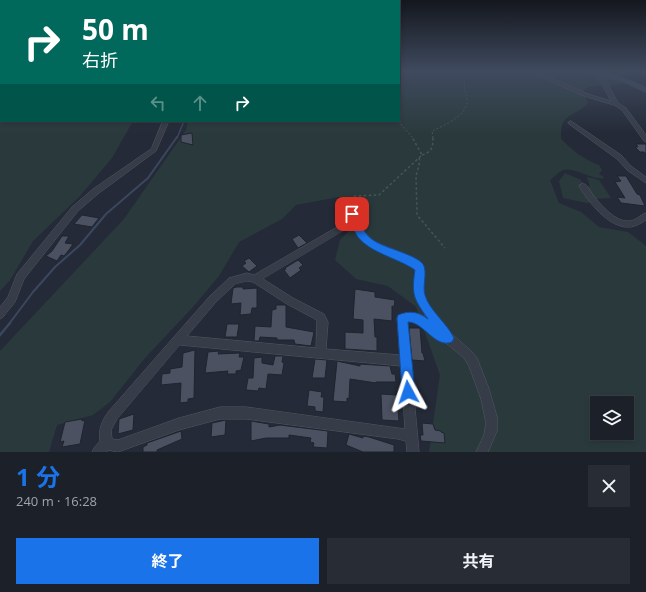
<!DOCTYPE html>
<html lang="ja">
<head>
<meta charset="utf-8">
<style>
  :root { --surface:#1b2029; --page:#282d35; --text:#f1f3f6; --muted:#a0a3a8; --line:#393e46; --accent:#1a73e8 }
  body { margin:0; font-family:"Open Sans","Noto Sans JP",sans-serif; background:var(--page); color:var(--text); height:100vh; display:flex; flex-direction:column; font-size:15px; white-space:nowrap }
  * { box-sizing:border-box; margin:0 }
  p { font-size:13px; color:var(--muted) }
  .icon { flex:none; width:22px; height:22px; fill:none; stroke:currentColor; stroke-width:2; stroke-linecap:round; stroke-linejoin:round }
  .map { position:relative; height:452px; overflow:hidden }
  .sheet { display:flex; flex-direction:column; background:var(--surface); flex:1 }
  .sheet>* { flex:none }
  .banner { position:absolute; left:0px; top:0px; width:400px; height:122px; box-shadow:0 2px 6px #0003,0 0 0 1px var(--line); background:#00695c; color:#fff; overflow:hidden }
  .tools { position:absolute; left:590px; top:396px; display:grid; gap:8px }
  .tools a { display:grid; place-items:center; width:44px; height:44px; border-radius:0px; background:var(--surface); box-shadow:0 2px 6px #0003,0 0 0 1px var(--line); font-size:20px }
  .pin { position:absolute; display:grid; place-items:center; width:34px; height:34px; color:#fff; margin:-17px; border-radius:8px; box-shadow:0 2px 6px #0006 }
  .me { position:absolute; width:44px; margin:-22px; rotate:355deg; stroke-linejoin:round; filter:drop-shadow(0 0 3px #0008) }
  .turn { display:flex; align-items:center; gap:14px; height:84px; padding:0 16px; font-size:18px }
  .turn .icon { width:52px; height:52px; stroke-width:2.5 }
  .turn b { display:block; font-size:28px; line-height:34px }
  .lanes { display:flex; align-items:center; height:38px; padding:0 16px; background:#0003; justify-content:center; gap:20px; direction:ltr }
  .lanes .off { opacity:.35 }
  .round { display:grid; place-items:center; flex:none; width:42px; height:42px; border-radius:0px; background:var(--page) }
  .summary { display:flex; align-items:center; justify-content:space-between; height:68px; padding:0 16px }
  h1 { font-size:24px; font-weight:700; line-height:30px; color:var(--accent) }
  .primary-button { display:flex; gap:8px; margin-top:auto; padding:8px 16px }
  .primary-button a { flex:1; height:46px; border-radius:0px; background:var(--accent); color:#fff; font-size:16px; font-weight:700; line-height:46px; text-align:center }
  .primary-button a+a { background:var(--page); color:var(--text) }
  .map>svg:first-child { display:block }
</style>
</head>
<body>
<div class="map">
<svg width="646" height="452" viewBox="0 0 646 452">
  <rect width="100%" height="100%" fill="#242a37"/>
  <path fill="#2a3a3c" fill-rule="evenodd" d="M0 71 1 121H133L112 158 80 196 33 241 10 280 0 291Z
    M399 71H646V77C637 73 630 71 621 75L623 83C619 84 615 85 611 86 599 87 592 83 583 91L588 103C573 119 560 111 561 139 573 151 583 159 599 165L602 170 599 174 605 178C591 181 578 167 563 170 559 172 554 177 550 180L559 203 581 212 599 227 628 232 646 246V452H429L440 375 416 307 388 286 356 279 335 260 340 240 362 218 358 198 339 197 296 205 282 219 239 242 219 276 193 307 145 358 110 402 93 415 57 425 49 452H0V351L124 219 186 130 188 121H399ZM597 403H627V433H597Z
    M565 173 581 180 582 186 592 202 587 203 563 198 559 181Z
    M588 177 599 180 611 198 592 199 587 187 590 186 587 178Z"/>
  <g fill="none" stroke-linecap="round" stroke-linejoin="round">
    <path stroke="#3b475e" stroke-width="1.5" d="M177 138 184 121"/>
    <path stroke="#3b475e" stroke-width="2" d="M9 324 33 292 55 267 80 245 106 214 148 178 177 137"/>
    <path stroke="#3b475e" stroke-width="2.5" d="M0 335 10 323"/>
    <path fill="#3b475e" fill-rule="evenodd" d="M583 71C601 68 629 78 646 87V93L625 83 584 73Z"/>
  </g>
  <path fill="#4b5160" stroke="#1f242e" d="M192 133 193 145 181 142V135Z
    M636 144H646V154L644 152H640L635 147H638Z
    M617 176H626L637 194 640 195 645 206 621 203 617 197 625 198 615 182 621 181Z
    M82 215 99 218 92 227 74 224Z
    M299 235 307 243 298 248 292 239Z
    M62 236H69L65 243 73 244 69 250 64 256 61 255 57 261 46 256 52 251Z
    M249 258 257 266 249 272 242 266 246 263 244 261Z
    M298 260 303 265 299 268 301 270 290 278 284 270 286 269 285 268Z
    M237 287H243V289L257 288V308H252L251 314 240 315 241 303 231 304 233 288Z
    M355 289 375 292V297L395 300 394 307 392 306V321L374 319 375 337H377V351L345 349V332L363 333V320L353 319Z
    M276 305H286V327L314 332 311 346 295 344 294 340H277V338L260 337 259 341H254L255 326 271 327 272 310 276 309Z
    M227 324H239L237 337H225Z
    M409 328H420L422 353H423L425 361 412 360Z
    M195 350 194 398 188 399V402L180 403 181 383 161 385 162 374 170 373V369L182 367 183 353Z
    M219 351 218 354 240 353 239 357H244L241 370 236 371V374H227L228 371 205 373 208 352Z
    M275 356H283L282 362 284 363 282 375 268 374 266 389 259 388 258 391 246 390 248 378H253L254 358 262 357V363L273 365Z
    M315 359 327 360 325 378H312Z
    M337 361 360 366V364L390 366 392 374H395L396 382H376V383L350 379 349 399 347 398V402L333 401Z
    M309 390 322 392 321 397H324L323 412 315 411V407L307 406Z
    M381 394 397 395 399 421 382 420Z
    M134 414 133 430 118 434 119 419Z
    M82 419V421L85 420 80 444 62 447 64 441 60 442 65 422Z
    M226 420 225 435 211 437 212 423Z
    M251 421 269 424V427L280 425 328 431 327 448 313 447 314 443 310 442 311 438 289 435V438H266L251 441Z
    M422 423 433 424 435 430 441 431V432L444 433 445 443 421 441 420 435H423Z
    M181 431 182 439 157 450V452H143V447L147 445V443Z
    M349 434 363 438V436L369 437 394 445V452H363L346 445Z"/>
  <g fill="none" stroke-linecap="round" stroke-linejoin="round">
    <defs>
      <path id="minor" d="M528 71H534L588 94 611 101 604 88 603 84 592 74 594 71H598V74L608 82 610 88 618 103 626 108 646 135V142L644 141 622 110 614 105 584 96Z
        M0 117H1V121H0Z
        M163 121H169L156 151 99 193 78 211 24 279 15 302 3 317 0 319V307L8 297 17 274 72 207 93 189 151 149Z
        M571 121 621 155 631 166 646 177V183L627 170 617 159 569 124 568 123Z
        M583 183C588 185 590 191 593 195 601 205 615 222 629 221 635 221 640 215 646 213V220C641 223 635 227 629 227 608 228 588 201 579 186Z
        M351 203 355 206 360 223 365 232 372 240 380 244 410 256 422 264 424 271 423 288 425 299 445 328 471 351 477 358 489 389 497 417V431L488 452H476L484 435 486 423 481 399 469 366 464 358 446 343 438 340 420 324 413 321H407L419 452H407L406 441 398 439 246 419H220L179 430 118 452 108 450 107 452H92L94 448 100 441C98 430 102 420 109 411L209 297 229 278 247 273 254 275 351 219 347 206ZM353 225 360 237 367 244 374 249 404 261 415 269 414 288 415 297 426 317C416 312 409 311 399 315L397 318 400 355 326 349 328 322 324 314 293 298 263 279ZM247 281 253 282 287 304 317 320 316 348 187 336 215 303 235 284ZM180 345 401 366 405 429 246 407H220L179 418 118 440 112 439 111 430 117 419Z"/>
    </defs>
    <use href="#minor" stroke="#525762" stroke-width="1"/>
    <path stroke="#475559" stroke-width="1" stroke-dasharray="2 2" stroke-linecap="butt" d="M398 121 413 138
      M433 138 432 131C443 126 466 116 467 102 467 94 463 88 465 80L463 77 452 71"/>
    <path stroke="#475559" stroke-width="1.5" stroke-dasharray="2.5 2.5" stroke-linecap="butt" d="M422 155C432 152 433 147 433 137
      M419 158 420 161 416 176 417 215 445 248
      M350 199 353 196 379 195 422 155 412 137"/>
    <use href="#minor" fill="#373d48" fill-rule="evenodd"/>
  </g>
  <linearGradient id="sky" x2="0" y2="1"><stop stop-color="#14171e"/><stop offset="0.53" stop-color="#3f4a5e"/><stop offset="1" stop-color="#3f4a5e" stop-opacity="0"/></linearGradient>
  <rect width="646" height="134" fill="url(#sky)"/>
  <path fill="#1a73e8" stroke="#114b97" d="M352 211 355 212C360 221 363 234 373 240 384 248 415 254 423 264 428 272 422 286 425 295 429 310 447 323 454 338L452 342C435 349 424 322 408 322L415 392 413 396 408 398 404 396 402 392 397 318 398 315C410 310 419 312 428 319 414 299 411 295 415 270 398 258 366 252 356 234 353 228 350 221 348 214Z"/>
</svg>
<div class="tools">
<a><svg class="icon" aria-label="layers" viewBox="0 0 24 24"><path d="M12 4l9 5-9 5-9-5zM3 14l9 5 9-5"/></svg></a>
</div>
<div class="pin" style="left:352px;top:214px;background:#d93025"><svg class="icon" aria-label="arrive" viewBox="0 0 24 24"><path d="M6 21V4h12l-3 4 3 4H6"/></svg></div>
<svg class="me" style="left:408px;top:392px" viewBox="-20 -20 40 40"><path d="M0-17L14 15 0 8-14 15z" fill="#1a73e8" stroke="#fff" stroke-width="4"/></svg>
<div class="banner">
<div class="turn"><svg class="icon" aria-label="right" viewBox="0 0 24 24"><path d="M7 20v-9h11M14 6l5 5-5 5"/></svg><div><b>50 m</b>右折</div></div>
<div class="lanes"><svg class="icon off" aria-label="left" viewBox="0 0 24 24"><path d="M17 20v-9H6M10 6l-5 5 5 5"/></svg><svg class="icon off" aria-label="ahead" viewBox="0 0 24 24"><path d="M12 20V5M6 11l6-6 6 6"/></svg><svg class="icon" aria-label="right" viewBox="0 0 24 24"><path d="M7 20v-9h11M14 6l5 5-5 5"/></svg></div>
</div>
</div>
<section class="sheet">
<div class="summary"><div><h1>1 分</h1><p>240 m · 16:28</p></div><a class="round"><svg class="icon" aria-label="close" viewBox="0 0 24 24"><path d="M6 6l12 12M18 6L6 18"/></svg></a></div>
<div class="primary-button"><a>終了</a><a>共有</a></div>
</section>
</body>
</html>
